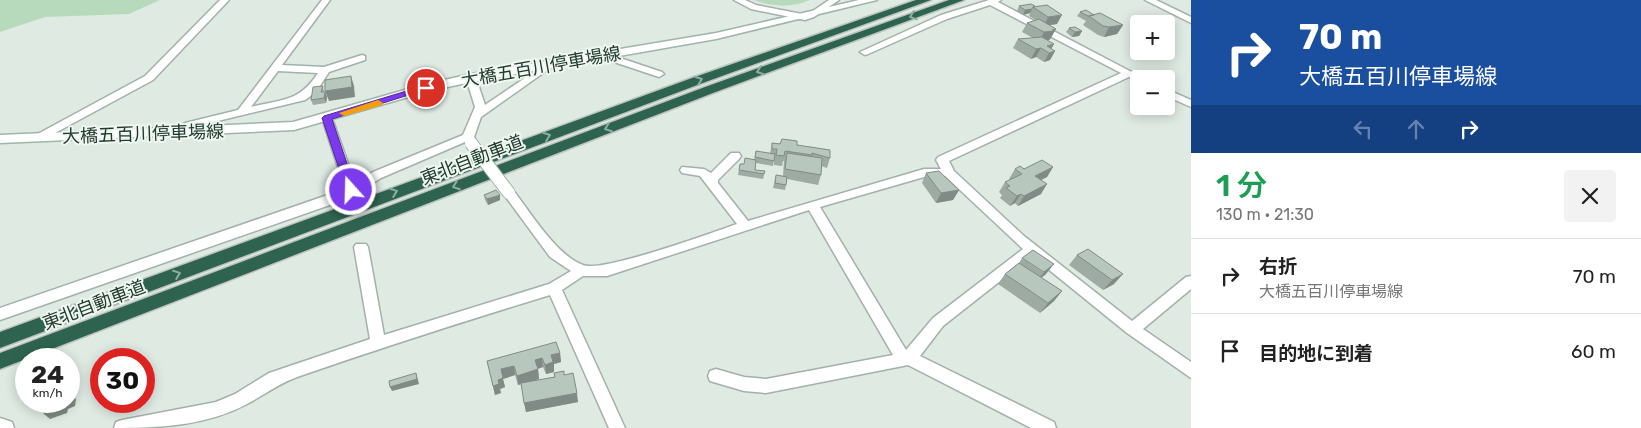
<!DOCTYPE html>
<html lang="ja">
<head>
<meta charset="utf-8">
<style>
  :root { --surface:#fff; --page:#f2f2f2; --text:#222; --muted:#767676; --line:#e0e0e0 }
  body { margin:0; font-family:Rubik,"Noto Sans JP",sans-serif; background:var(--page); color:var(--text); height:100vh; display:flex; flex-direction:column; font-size:19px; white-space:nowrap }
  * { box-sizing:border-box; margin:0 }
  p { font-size:16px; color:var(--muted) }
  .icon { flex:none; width:28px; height:28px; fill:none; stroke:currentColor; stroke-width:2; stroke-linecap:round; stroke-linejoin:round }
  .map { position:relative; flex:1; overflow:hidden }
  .drawer { display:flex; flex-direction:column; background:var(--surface); width:450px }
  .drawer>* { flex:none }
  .top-card { background:#1a4fa0; color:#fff; overflow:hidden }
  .controls { position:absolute; left:1130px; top:15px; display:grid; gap:10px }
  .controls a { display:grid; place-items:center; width:45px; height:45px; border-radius:5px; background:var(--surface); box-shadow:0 2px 12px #0003; font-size:25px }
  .speed { position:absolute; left:15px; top:348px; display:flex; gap:10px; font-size:25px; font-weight:700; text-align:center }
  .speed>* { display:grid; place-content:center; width:65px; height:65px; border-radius:50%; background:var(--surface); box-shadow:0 2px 12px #0003; line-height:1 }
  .speed small { font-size:12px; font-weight:400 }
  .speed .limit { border:8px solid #d22; background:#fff; color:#111 }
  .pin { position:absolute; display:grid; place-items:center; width:42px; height:42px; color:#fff; margin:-21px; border:2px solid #fff; border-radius:50%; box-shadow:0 1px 5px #0007 }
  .me { position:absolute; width:55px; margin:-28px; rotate:340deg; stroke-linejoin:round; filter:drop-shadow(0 0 4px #0008) }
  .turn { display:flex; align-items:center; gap:18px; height:105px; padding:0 25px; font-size:22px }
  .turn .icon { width:65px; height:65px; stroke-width:2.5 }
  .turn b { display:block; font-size:35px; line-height:42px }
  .lanes { display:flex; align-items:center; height:48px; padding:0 25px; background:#0003; justify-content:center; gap:25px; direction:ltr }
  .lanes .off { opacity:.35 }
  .round { display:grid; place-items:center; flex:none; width:52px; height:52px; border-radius:5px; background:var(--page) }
  .overview { display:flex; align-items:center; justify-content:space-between; height:85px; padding:0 25px }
  h1 { font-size:30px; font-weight:600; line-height:38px; color:#1e9e55 }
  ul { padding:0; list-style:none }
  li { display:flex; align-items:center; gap:15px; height:75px; padding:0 25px; border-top:1px solid var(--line) }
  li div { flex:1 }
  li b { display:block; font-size:19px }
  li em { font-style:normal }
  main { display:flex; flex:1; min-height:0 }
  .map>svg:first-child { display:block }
</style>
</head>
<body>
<main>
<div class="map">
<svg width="1191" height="428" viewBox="0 0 1191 428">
  <rect width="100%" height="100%" fill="#dfeae3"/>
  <path fill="#b8dabc" d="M0 0H160L129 14 45 17 0 32Z
    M753 0H810C792 8 772 7 753 0Z"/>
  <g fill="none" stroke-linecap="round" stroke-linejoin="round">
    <defs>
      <path id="minor" d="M220 0H229L153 80 42 140H34L32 138 34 136 145 76Z
        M322 0H330L282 65 324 67 362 55 365 56V60L329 72 316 92 305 100 193 127 181 134H173L172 132 185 123 238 110ZM278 71 318 73C299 102 283 99 251 107Z
        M734 0H745L756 5 807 15 829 0H839L814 17 805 20 751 9Z
        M989 0H1001L998 2 1145 79H1139V82L1129 77 949 161 954 171 1024 236 1132 321 1186 277 1191 276V289L1143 329 1191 362V378L1127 333 1032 256 943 326 920 356 1054 422 1056 428H1031L908 365 766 393 744 391 710 381 708 376 710 371 716 369 744 377 766 379 893 355 809 210 607 276H583L562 290 625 428H609L550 295C465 321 381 348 297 377 278 384 264 395 247 404 206 426 159 428 114 428L116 422 122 420 216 402 235 394 269 373 370 339 354 247 356 244H366L368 247 384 335 549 284 571 271 550 257 505 196 503 193 505 190H513C531 213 556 255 583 265 602 273 711 233 737 224L700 176 682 173 680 170 682 167 704 169 711 173 731 153H739L741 156 739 159 718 180V183L748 221 924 169H941L936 160 938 157 1121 73 990 5 947 19 868 54 865 55 860 52 941 15ZM945 176 1023 249 933 318 906 350 820 207 924 177Z
        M1145 0H1156L1191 17V23Z
        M602 52 662 72 664 74 659 77 599 57V53Z
        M550 61 553 62V66L481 117 474 137 477 143 475 145H467L465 142 381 178 347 199 0 320V308L345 189 322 118 323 116 327 115 332 118 355 183 373 172 463 135 475 107 466 78 467 76H475L476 78 485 105Z
        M1166 89 1191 100V107L1166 96Z
        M0 418 12 422 14 428H0Z"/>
      <path id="secondary" d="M859 0H877L716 39 471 82 429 91 294 130 0 143V135L293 122 422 85 471 74 716 33Z"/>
      <path id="motorway" d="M916 0H931L700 84 0 348V332L692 78Z
        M949 0H964L713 93 0 369V353L705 87Z"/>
    </defs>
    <use href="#minor" stroke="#a2b1a9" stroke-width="3"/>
    <use href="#secondary" stroke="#9fb5a9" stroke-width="3"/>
    <use href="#motorway" stroke="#bcc4c0" stroke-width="3"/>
    <use href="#minor" fill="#fff" fill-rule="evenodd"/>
    <use href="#secondary" fill="#fff" fill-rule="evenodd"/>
    <use href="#motorway" fill="#2e644f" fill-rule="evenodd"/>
    <defs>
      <path id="minor-bridge" d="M471 143 509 193"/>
    </defs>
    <use href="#minor-bridge" stroke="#a2b1a9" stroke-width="14" stroke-linecap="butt"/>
    <use href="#minor-bridge" stroke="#fff" stroke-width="12"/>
  </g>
  <path fill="#9daba3" d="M1031 4 1057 24 1049 25 1051 38 1049 40H1047L1051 49 1055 51 1050 60 1044 62 1036 57 1031 59 1013 48 1018 39 1033 38 1022 32 1027 23 1036 20 1029 16 1030 13 1023 15 1017 11 1019 6Z
    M1080 12 1094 15 1123 25 1117 34 1104 37 1098 35 1083 25 1086 21 1077 16Z
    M1069 28 1082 31 1079 36 1072 37 1066 32Z
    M323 86 324 92H325L327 97 326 103 313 105 311 100Z
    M772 143 797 145 830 158 827 168 821 166V175L818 185 787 179 785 190 773 188 776 175 783 176 784 161H783L782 166 774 165V159L773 166 756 163 755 170 765 171 763 179 738 175 740 164H744L754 160 756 151 770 154Z
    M1053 167 1047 177 1041 180V194L1018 206 1015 203 1010 206 1000 198 1002 195 999 192 1005 182 1010 180 1009 179 1015 169Z
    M926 173 959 190 953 200 936 203 922 183Z
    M484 195 500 200 488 205 485 200Z
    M1088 249 1114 284 1103 290 1069 265 1077 255Z
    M1022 258 1046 274 1041 278 1062 291 1054 301 1040 313 998 284 1005 274 1019 263Z
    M560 353 561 362 554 364V372L546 374 543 367 538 369 539 379 532 381 554 377V373L564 375 578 402 526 412 521 384 518 385 515 375 503 379 505 387 500 389 501 393 495 395 487 361Z"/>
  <path fill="#808b85" d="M1032 9 1030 13 1023 15 1025 10Z
    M1062 15 1057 24 1044 26 1048 17Z
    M1123 25 1117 34 1104 37 1109 27Z
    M1056 29 1051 38 1049 40 1039 41 1044 32Z
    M1082 31 1079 36 1072 37 1075 32Z
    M1054 44 1049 53 1055 51 1050 60 1044 62 1049 53 1047 46Z
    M1041 48 1036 57 1031 59 1036 49Z
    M351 76 354 86 355 97 329 101 325 91Z
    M325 92 327 97 326 103 324 98Z
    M1053 167 1047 177 1029 186 1035 176Z
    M1047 184 1041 194 1018 206 1024 196Z
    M959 190 953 200 936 203 941 193Z
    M1021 194 1015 203 1010 206 1017 196Z
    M500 195V200L488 205 487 199Z
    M1054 264 1046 274 1036 282 1044 272Z
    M1123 274 1114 284 1103 290 1112 280Z
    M1062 291 1054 301 1040 313 1048 303Z
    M560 353 561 362 554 364V372L546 374 545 365 551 355Z
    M542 358 543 367 536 369 535 360Z
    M514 366 515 375 503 379 505 387 500 389 501 393 495 395 493 386 498 380 501 369Z
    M538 369 539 379 518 385 517 376Z
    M416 373 419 384 392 391 390 387Z
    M577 393 578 402 526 412 524 403Z
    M71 394 76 399 75 406 68 409 67 413 50 419 44 414 62 404Z"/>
  <path fill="#b7c7be" stroke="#808b85" d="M1031 4 1035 6 1033 7 1032 9 1025 10 1019 6Z
    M1047 5 1062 15 1048 17 1033 7Z
    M1086 10 1094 15 1089 16H1088L1080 12Z
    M1100 13 1123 25 1109 27 1103 26 1089 16Z
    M1039 19 1056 29 1052 30 1054 31 1044 32 1027 23Z
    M1075 27 1082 31 1075 32 1069 28Z
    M1042 37 1054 44 1047 46 1055 51 1049 53 1041 48 1036 49 1018 39Z
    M351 76 352 87 325 91V80Z
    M323 86 321 92H325L324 98 311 100 313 87Z
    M782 139 797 141V145L830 150V158L812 153V155L785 151 784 156 776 155 777 149H772V143L780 144Z
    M756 151 775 154 774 161 755 157Z
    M787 153 822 158 821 175 785 169Z
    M745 158 756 160 755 170 765 171 764 174 739 170 740 164H744Z
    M1042 160 1053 167 1035 176 1047 184 1024 196 1021 194 1017 196 1006 188 1010 186 1005 182 1022 174 1015 169 1020 166 1024 169Z
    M939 171 959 190 941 193 926 173Z
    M776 175 787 177 786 185 775 183Z
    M496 190 500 195 487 199 484 195Z
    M1088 249 1123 274 1112 280 1077 255Z
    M1033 250 1054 264 1044 272 1022 258Z
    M1019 263 1062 291 1048 303 1005 274Z
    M556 342 560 353 551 355 553 362 545 365 542 358 535 360 538 369 517 376 514 366 501 369 503 378 498 380 499 384 493 386 487 361Z
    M564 371V375L573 373 577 393 524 403 521 383 555 377 554 373Z
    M416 373 417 379 390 387 389 381Z
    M71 394 70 402 62 404V409L44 414 46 401H69V395Z"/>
  <defs><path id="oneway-chevron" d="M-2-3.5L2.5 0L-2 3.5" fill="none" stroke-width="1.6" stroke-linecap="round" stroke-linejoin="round" transform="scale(1.25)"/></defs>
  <g stroke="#8eaea0">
    <use href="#oneway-chevron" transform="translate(913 16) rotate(161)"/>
    <use href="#oneway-chevron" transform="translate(760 71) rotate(160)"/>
    <use href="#oneway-chevron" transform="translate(699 80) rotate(-20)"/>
    <use href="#oneway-chevron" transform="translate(608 128) rotate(159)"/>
    <use href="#oneway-chevron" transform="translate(547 136) rotate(-20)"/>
    <use href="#oneway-chevron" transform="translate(456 186) rotate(159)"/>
    <use href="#oneway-chevron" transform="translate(394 192) rotate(-21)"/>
    <use href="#oneway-chevron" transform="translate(177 274) rotate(-21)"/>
  </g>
  <path fill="#7c3aed" stroke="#51269a" d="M423 86 431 88 332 119 356 190 355 193H347L322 118 324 116Z"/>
  <path fill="#f59e0b" d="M378 100 383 103 382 105 344 116 339 113Z"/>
  <g text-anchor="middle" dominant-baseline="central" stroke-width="4" stroke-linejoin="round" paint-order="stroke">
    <g font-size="18" fill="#21392e" stroke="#eff7f1">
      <text transform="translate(541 67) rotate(-10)">大橋五百川停車場線</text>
      <text transform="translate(143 134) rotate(-2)">大橋五百川停車場線</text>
      <text transform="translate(472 160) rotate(-21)">東北自動車道</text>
      <text transform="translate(94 305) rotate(-21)">東北自動車道</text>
    </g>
  </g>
</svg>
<div class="controls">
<a>+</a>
<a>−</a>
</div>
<div class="speed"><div>24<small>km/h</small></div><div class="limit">30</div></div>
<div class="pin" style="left:426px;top:88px;background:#d93025"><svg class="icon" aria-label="arrive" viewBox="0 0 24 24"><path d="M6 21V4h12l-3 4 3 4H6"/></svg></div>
<svg class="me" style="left:351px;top:190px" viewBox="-20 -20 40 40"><circle r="17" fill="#7c3aed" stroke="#fff" stroke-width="3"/><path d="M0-11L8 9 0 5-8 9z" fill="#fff"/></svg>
</div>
<section class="drawer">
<div class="top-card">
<div class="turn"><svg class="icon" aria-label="right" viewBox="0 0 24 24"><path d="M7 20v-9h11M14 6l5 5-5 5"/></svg><div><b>70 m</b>大橋五百川停車場線</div></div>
<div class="lanes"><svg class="icon off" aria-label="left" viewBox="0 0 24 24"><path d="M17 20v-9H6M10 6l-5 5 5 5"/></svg><svg class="icon off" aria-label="ahead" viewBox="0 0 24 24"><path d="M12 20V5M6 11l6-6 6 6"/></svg><svg class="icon" aria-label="right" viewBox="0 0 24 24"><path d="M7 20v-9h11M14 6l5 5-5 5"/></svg></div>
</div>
<div class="overview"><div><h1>1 分</h1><p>130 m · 21:30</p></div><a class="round"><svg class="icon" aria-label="close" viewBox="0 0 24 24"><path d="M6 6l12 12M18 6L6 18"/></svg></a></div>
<ul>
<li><svg class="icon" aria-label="right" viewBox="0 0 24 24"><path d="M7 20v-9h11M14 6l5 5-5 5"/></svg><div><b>右折</b><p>大橋五百川停車場線</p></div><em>70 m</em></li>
<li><svg class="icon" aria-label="arrive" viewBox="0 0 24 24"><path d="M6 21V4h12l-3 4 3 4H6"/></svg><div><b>目的地に到着</b></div><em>60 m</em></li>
</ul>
</section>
</main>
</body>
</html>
